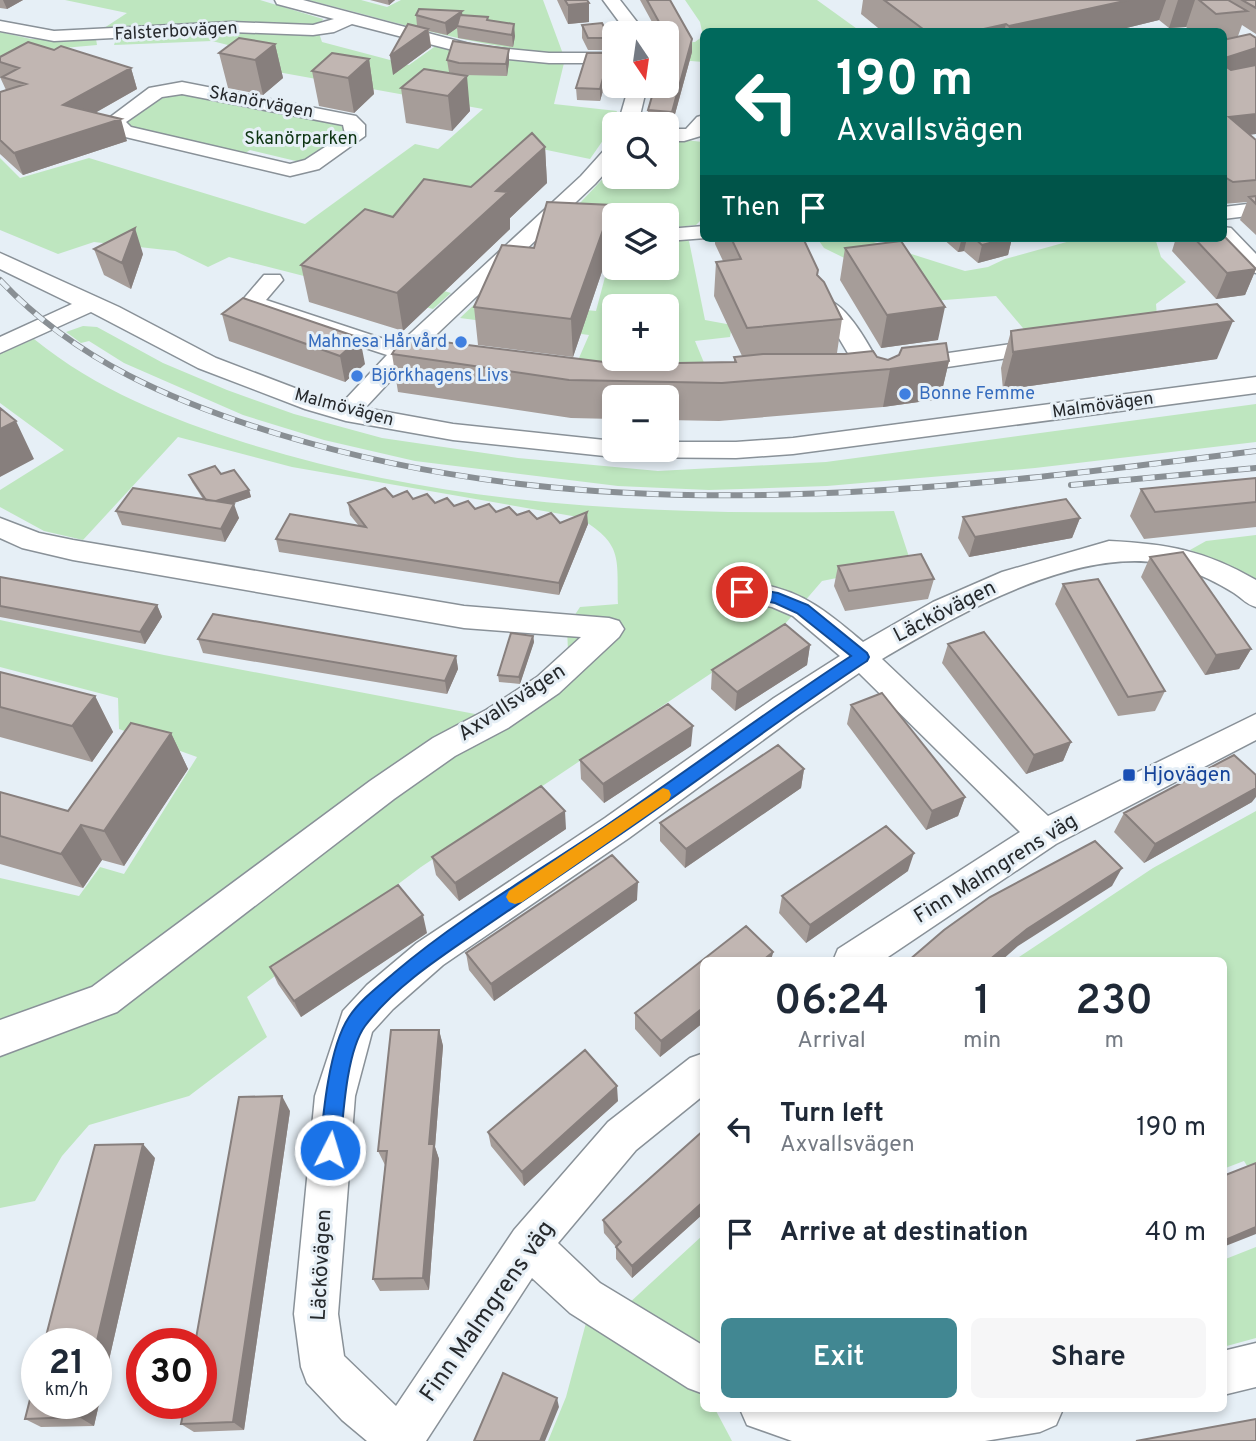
<!DOCTYPE html>
<html lang="en">
<head>
<meta charset="utf-8">
<style>
  :root { --surface:#fff; --page:#f6f6f7; --text:#1f2937; --muted:#747a83; --accent:#418792 }
  body { margin:0; font-family:Overpass,sans-serif; background:var(--page); color:var(--text); height:100vh; display:flex; flex-direction:column; font-size:26px; white-space:nowrap }
  * { box-sizing:border-box; margin:0 }
  p { font-size:23px; color:var(--muted) }
  .icon { flex:none; width:38px; height:38px; fill:none; stroke:currentColor; stroke-width:2; stroke-linecap:round; stroke-linejoin:round }
  .map { position:relative; flex:1; overflow:hidden }
  .details { position:absolute; left:700px; top:957px; width:527px; height:455px; display:flex; flex-direction:column; background:var(--surface); border-radius:10px; box-shadow:0 4px 10px #0003 }
  .details>* { flex:none }
  .hud { position:absolute; left:700px; top:28px; width:527px; height:214px; border-radius:10px; box-shadow:0 4px 10px #0003; background:#00695c; color:#fff; overflow:hidden }
  .needle { width:46px; rotate:167deg }
  .tools { position:absolute; left:602px; top:21px; display:grid; gap:14px }
  .tools a { display:grid; place-items:center; width:77px; height:77px; border-radius:10px; background:var(--surface); box-shadow:0 4px 10px #0003; font-size:35px }
  .speed { position:absolute; left:21px; top:1328px; display:flex; gap:14px; font-size:35px; font-weight:700; text-align:center }
  .speed>* { display:grid; place-content:center; width:91px; height:91px; border-radius:50%; background:var(--surface); box-shadow:0 4px 10px #0003; line-height:1 }
  .speed small { font-size:18px; font-weight:400 }
  .speed .limit { border:10px solid #d22; background:#fff; color:#111 }
  .pin { position:absolute; display:grid; place-items:center; width:60px; height:60px; color:#fff; margin:-30px; border:4px solid #fff; border-radius:50%; box-shadow:0 2px 7px #0007 }
  .me { position:absolute; width:77px; margin:-38px; rotate:5deg; stroke-linejoin:round; filter:drop-shadow(0 0 5px #0008) }
  .turn { display:flex; align-items:center; gap:24px; height:147px; padding:0 21px; font-size:32px }
  .turn .icon { width:91px; height:91px; stroke-width:2.5 }
  .turn b { display:block; font-size:49px; line-height:60px }
  .then { display:flex; align-items:center; height:66px; padding:0 21px; background:#0003; gap:14px; font-size:26px }
  .eta { display:flex; justify-content:space-evenly; align-items:center; height:119px; text-align:center }
  .eta b { font-size:42px; font-weight:600; line-height:49px }
  .primary-button { display:flex; gap:14px; margin-top:auto; padding:14px 21px }
  .primary-button a { flex:1; height:80px; border-radius:10px; background:var(--accent); color:#fff; font-size:28px; font-weight:600; line-height:80px; text-align:center }
  .primary-button a+a { background:var(--page); color:var(--text) }
  ul { padding:0; list-style:none }
  li { display:flex; align-items:center; gap:21px; height:105px; padding:0 21px }
  li div { flex:1 }
  li b { display:block; font-size:26px }
  li em { font-style:normal }
  .map>svg:first-child { display:block }
</style>
</head>
<body>
<div class="map">
<svg width="1256" height="1441" viewBox="0 0 1256 1441">
  <rect width="100%" height="100%" fill="#e6eff6"/>
  <path fill="#bee6bf" fill-rule="evenodd" d="M65 0H260L323 19 321 23 307 26 232 22 182 24 101 30 127 13Z
    M308 0H361L387 7 401 0H543L563 54C475 48 393 21 308 0Z
    M685 0H817L860 31 704 32 703 62 667 59V43L695 42 703 36 700 22Z
    M228 31 319 33 322 42 409 65 437 45 515 61 564 63 554 104 617 111 606 136 590 159 542 149 341 262 451 293 433 309 229 257 208 267 175 251 94 242 58 254 0 230V158L20 178 89 158 305 224 415 144 438 149 483 109 227 63 236 47 212 41 114 45 116 39 121 37Z
    M0 32 31 39H96L97 45 41 50 0 70Z
    M180 94 343 125 351 131 313 160 300 162 250 150 242 155 133 128 127 122 164 97Z
    M667 138 703 142V218L696 225 667 228V215H614V226L562 222 614 167V177H667Z
    M817 238H861L965 271 988 267 1005 259 1081 238H1155L1161 257 1186 282 1156 304 1157 317 1033 340 996 296 932 301 824 248Z
    M667 240 689 241 705 320 732 325 730 337 695 341 712 382 572 374 589 335 460 318 480 299 596 311 609 262H614V268H667ZM614 306H667V359H614Z
    M83 326 97 327 163 363 227 390 294 414 382 438 518 458 658 471 826 462 1256 404V442L1035 468 827 486 709 490 618 486 415 461 324 440 243 415 124 363 89 341 81 343 66 332Z
    M34 339C97 390 168 418 246 443 458 510 673 516 894 511L911 563 822 581 785 624 421 867 247 997 267 1037 189 1096 89 1125 62 1156 35 1201 0 1208V878L79 896 100 867 124 874 197 757 119 729 118 698 0 667V620L164 655 491 717 568 652 567 627 580 607 618 604C617 556 623 544 578 517L292 467 178 437 83 540 44 531 0 507V490L64 450 0 403V354Z
    M1256 535V581L1190 550 1206 541Z
    M1256 811V1180L1244 1161 1223 1169V961H1013L1153 868Z
    M703 1235 704 1349 627 1305Z
    M1256 1247V1338L1223 1347V1260Z
    M586 1323 704 1386V1409H715L732 1441H548L566 1397Z"/>
  <g fill="none" stroke-linecap="round" stroke-linejoin="round">
    <defs>
      <path id="minor" d="M275 0H303L477 46 549 53H614V63H549L476 56 352 24 334 32 313 35 231 32 54 41 0 31V21L54 31 231 22 313 25 334 19 277 4Z
        M603 0H620L637 22 641 33H623L620 23Z
        M182 82 356 116 365 125V136L319 169 290 176 117 135 105 121 149 88ZM182 94 343 125 345 134 305 160 290 164 131 127 126 122 162 97Z
        M629 86H647L638 124H618Z
        M704 115V135L684 141H667V129H686L697 117Z
        M614 145V163L595 184 420 350 428 353 431 358 428 363 419 365 408 362 365 408 453 424 614 441V450H667V442H736L793 438 1256 377V393L793 454 736 458 614 457 453 440 346 421 305 409 198 368 91 312 0 353V337L72 304 0 269V253L119 307 216 358 321 398 342 403 387 355 243 308 240 303 264 275H280L283 280 266 300 399 344 581 176 607 147Z
        M1256 203V215L1223 219V207Z
        M704 226V238H706L667 241V229Z
        M1223 227 1231 228 1256 254V273L1248 271 1216 238H1223Z
        M827 300C852 306 879 365 892 387L889 392 880 395 871 392 868 387 830 323 815 307 819 302Z
        M1046 339 1054 341 1058 346 1054 351 907 373 898 371 895 366 898 361 907 359Z
        M0 518 39 533 73 540 464 606 609 618 619 621 624 629 619 637 559 693 508 728 455 756 394 799 117 1012 0 1056V1020L92 987 370 781 433 738 486 710 537 677 581 637 464 628 73 560 22 548 0 538Z
        M1109 541C1168 544 1204 550 1256 580V607C1246 604 1243 599 1234 593 1218 583 1200 574 1181 568 1089 538 960 613 882 659L1048 816 1256 714V740L1056 844 882 961H833L838 949 1020 832 859 673 796 716 629 838 443 965 393 1009 372 1032 355 1096 338 1314 344 1356 396 1406 514 1230 608 1122 690 1058 704 1053V1095L636 1150 558 1243 600 1283 704 1346V1394L688 1388 570 1313 532 1278 426 1441H367L342 1420 307 1383 301 1367 294 1314 315 1096 343 1011 367 985 417 943 605 818 774 698 840 656 793 616 772 607 732 599 728 592 732 585C743 581 752 583 764 585 805 592 832 616 863 642L933 602 1002 572Z
        M1256 1343V1387L1223 1395V1351Z
        M740 1409H1063L1056 1425 1040 1432 985 1441H792L747 1425Z"/>
    </defs>
    <use href="#minor" stroke="#899198" stroke-width="3"/>
    <use href="#minor" fill="#fff" fill-rule="evenodd"/>
    <defs>
      <path id="rail" d="M0 280C76 361 174 402 278 434 599 532 929 493 1256 451
        M1071 485 1256 468"/>
    </defs>
    <use href="#rail" stroke="#898f94" stroke-width="6"/>
    <use href="#rail" stroke="#e6eff6" stroke-width="4.5" stroke-dasharray="12" stroke-linecap="butt"/>
  </g>
  <path fill="#a69d99" d="M0 0H23L7 9 0 8Z
    M370 0H395L389 5Z
    M557 0H587L589 3V22L568 24Z
    M640 0H670L692 39V52L672 125 647 123 648 110 667 86V33H658Z
    M863 0H1256V34L1242 25 1238 36 1250 135 1256 140V235L1240 220 1247 202 1223 204V32H1192L1186 27 1169 28 1159 20 1110 32H883L861 14Z
    M416 15 462 16 488 20 515 36 513 47 458 38 457 28 447 35 429 31 431 47 393 75 417 26Z
    M582 25 610 38V50H588L582 38Z
    M275 44 283 78 263 95 228 88 219 53Z
    M54 50 131 68 137 89 95 113 127 141 23 175 0 154V92L6 90 0 77V57Z
    M369 59 374 94 354 113 319 106 312 71Z
    M447 60 509 62 507 76 465 75 470 111 452 131 406 123 401 88 455 74 449 72Z
    M610 66 600 101 577 100 576 88Z
    M545 147 547 183 510 218V229L403 331 309 302 301 265 393 217 471 187Z
    M612 205V242L573 357 478 345 474 307 534 248Z
    M715 238H803L818 275 842 319 837 353 827 354 877 357 888 360 949 361 940 399 883 407 719 421 667 420V397H614V419L571 418 398 392 392 354 620 364 734 362V357L742 356 714 296 716 262 723 261 715 244Z
    M942 238H1012L1008 255 978 263 964 251 958 252Z
    M1176 238H1223L1256 269 1245 295 1216 299 1172 251Z
    M845 248 938 340 881 348 840 280Z
    M94 249 143 254 131 289 104 275Z
    M222 314 365 364 345 382 229 341Z
    M1011 331 1217 359 1003 390 1001 368Z
    M221 474 249 490 251 497 231 504 239 518 225 542 122 525 116 511 203 499 192 482 189 475Z
    M1256 478V527L1144 539 1130 516 1141 489Z
    M393 497 413 499 560 523 588 524 559 595 279 552 276 539 359 526 350 515 348 503Z
    M963 517 1080 518 1072 538 969 557 958 538Z
    M1150 557 1251 649 1239 669 1205 675 1141 577Z
    M838 566 934 579 928 599 845 611 834 586Z
    M0 577 157 605 162 617 145 644 0 617Z
    M1063 584 1165 691 1155 711 1118 716 1055 604Z
    M533 636 534 642 520 684 499 682 498 675Z
    M198 639 456 656 458 669 447 694 203 653Z
    M948 644 1071 742 1063 761 1026 774 942 663Z
    M810 645 807 665 735 711 711 689 712 670Z
    M0 672 95 696 113 732 92 762 0 737Z
    M851 705 965 797 958 816 926 830 847 724Z
    M171 733 188 769 124 866 102 860 83 888 0 864V792L68 811Z
    M691 746 604 803 581 779 580 760Z
    M804 769 801 788 685 868 660 841V823Z
    M1252 802 1144 863 1114 832 1124 813Z
    M566 829 459 901 436 875 432 857Z
    M908 871 806 943 779 913 782 896Z
    M637 900 494 1001 469 970 466 953Z
    M746 926 773 952 771 961H704V1022L660 1057 635 1029V1013Z
    M427 933 301 1017 278 984 270 967Z
    M439 1030 443 1046 435 1147 439 1159 429 1290 380 1291 373 1279 385 1165 378 1151Z
    M618 1101 524 1186 491 1146 488 1132Z
    M290 1111 244 1430 194 1432 181 1424Z
    M704 1130V1213L632 1278 616 1259V1247L604 1233 603 1220Z
    M155 1158 94 1426 41 1427 25 1419Z"/>
  <path fill="#877f7d" d="M3 0H23L7 9Z
    M388 0H395L389 5Z
    M1129 0H1166L1159 20 1110 32H1008L1009 26Z
    M1178 0H1195L1186 27 1169 28Z
    M589 3V22L568 24V5Z
    M462 11 463 23 457 26V28L447 35 445 23Z
    M514 24 515 36 513 47 512 35Z
    M1006 24 1004 32H970Z
    M428 29 431 47 393 75 390 56Z
    M692 39V52L672 125V112Z
    M275 44 283 78 263 95 255 60Z
    M1256 48V66L1223 77 1228 57Z
    M509 49V62L507 76 506 64Z
    M610 53V66L600 101V89Z
    M369 59 374 94 354 113 348 78Z
    M131 68 137 89 70 127 63 105Z
    M467 76 470 111 452 131 448 96Z
    M1256 114V134L1223 139 1229 117Z
    M121 119 127 141 23 175 14 153Z
    M545 147 547 183 510 218V229L403 331 397 293 496 191Z
    M612 205V242L573 357 571 319Z
    M135 228 143 254 131 289 122 263Z
    M962 238H967L964 251 958 252Z
    M1009 238H1012L1008 255 978 263 982 245Z
    M1256 269 1245 295 1216 299 1227 273Z
    M945 307 938 340 881 348 887 315Z
    M1233 321 1217 359 1003 390 1013 352Z
    M360 338 365 364 345 382 340 356Z
    M949 361 940 399 883 407 890 369Z
    M16 421 34 459 0 477V429Z
    M249 490 251 497 211 511 209 504Z
    M234 504 239 518 225 542 221 529Z
    M587 512 588 524 559 595V583Z
    M1080 518 1072 538 969 557 975 537Z
    M157 605 162 617 145 644 140 632Z
    M533 636 534 642 520 684 519 677Z
    M810 645 807 665 735 711 737 692Z
    M1251 649 1239 669 1205 675 1216 655Z
    M456 656 458 669 447 694 445 681Z
    M95 696 113 732 92 762 72 726Z
    M693 726 691 746 604 803 603 784Z
    M171 733 188 769 124 866 104 831Z
    M1071 742 1063 761 1026 774 1034 755Z
    M804 769 801 788 685 868 686 849Z
    M1256 788V797L1252 802 1144 863 1155 844Z
    M965 797 958 816 926 830 932 811Z
    M565 811 566 829 459 901 455 883Z
    M81 825 102 860 83 888 61 854Z
    M914 853 908 871 806 943 810 925Z
    M1122 868 1112 886 1018 946 1001 961H988L1027 929Z
    M638 882 637 900 494 1001 491 984Z
    M423 915 427 933 301 1017 294 1001Z
    M773 952 771 961H762Z
    M704 1007V1022L660 1057 661 1041Z
    M439 1030 443 1046 435 1147 439 1159 429 1290 423 1278 429 1144Z
    M617 1086 618 1101 524 1186 522 1172Z
    M282 1096 290 1111 244 1430 233 1422Z
    M143 1144 155 1158 94 1426 79 1417 83 1404H96V1345Z
    M704 1201V1213L632 1278V1266Z
    M1256 1227V1234L1223 1247V1241Z
    M557 1398 559 1407 545 1441H540Z"/>
  <path fill="#c1b6b2" stroke="#877f7d" stroke-width="2" d="M565 0H587L589 3 568 5Z
    M647 0H670L692 39 672 112 648 110 655 86H667V45L668 40 667 33H665Z
    M884 0H1129L1009 26 1006 24 970 32H927Z
    M1199 0H1228L1247 11 1216 14Z
    M1242 0H1256V8Z
    M419 9 462 11 445 23 416 15Z
    M460 15 488 17 487 20 514 24 512 35 457 26Z
    M602 23 610 38H588L582 25Z
    M408 24 428 29 390 56Z
    M1250 34 1256 38V48L1228 57V68L1231 70 1256 65V114L1229 117 1256 140V180L1233 182 1223 176V40Z
    M239 38 275 44 255 60 219 53Z
    M453 41 509 49 506 64 459 63 447 60Z
    M28 42 54 50 61 46 131 68 63 105 121 119 14 153 0 140V92L26 84 2 77 19 68 0 62V57Z
    M332 53 369 59 348 78 312 71Z
    M587 53H610L600 89 576 88Z
    M424 69 467 76 448 96 401 88Z
    M532 133 545 147 496 191 508 192 397 293 301 265 365 209 393 217 424 179 471 187Z
    M1256 196V204L1249 197Z
    M547 202 612 205 571 319 474 307 502 245 534 248Z
    M135 228 122 263 94 249Z
    M1223 235 1256 269 1227 273 1194 238H1223Z
    M731 238H803L818 270 817 275 824 282 842 319 747 328 716 262 741 259Z
    M974 238H1009L982 245Z
    M901 241 945 307 887 315 845 248Z
    M243 298 360 338 340 356 222 314Z
    M1217 304 1233 321 1013 352 1011 331Z
    M403 337 620 364 736 362 734 357 763 354H845L873 351 877 357 888 360 899 355 902 348 946 343 949 361 890 369 722 383 569 380 392 354Z
    M0 408 16 421 0 429Z
    M215 466 221 474 234 470 249 490 216 501 206 500 189 475Z
    M1256 478V502L1155 512 1141 489Z
    M133 488 234 504 221 529 116 511Z
    M385 488 393 497 407 491 413 499 427 494 435 503 447 498 454 506 468 501 475 509 489 504 496 512 509 507 517 515 529 511 537 519 551 513 560 523 587 512 559 583 276 539 290 514 366 527 348 503Z
    M1066 499 1080 518 975 537 963 517Z
    M1183 552 1251 649 1216 655 1150 557Z
    M921 554 934 579 849 591 838 566Z
    M0 577 157 605 140 632 0 606Z
    M1098 579 1165 691 1128 697 1063 584Z
    M213 614 456 656 445 681 198 639Z
    M785 624 810 645 737 692 712 670Z
    M984 632 1071 742 1034 755 948 644Z
    M511 633 533 636 519 677 498 675Z
    M0 672 95 696 72 726 0 707Z
    M882 693 965 797 932 811 851 705Z
    M668 704 693 726 603 784 580 760Z
    M131 723 171 733 104 831 81 825 61 854 0 836V792L68 811Z
    M778 745 804 769 686 849 660 823Z
    M1234 755 1256 775V788L1155 844 1124 813Z
    M541 786 565 811 455 883 432 857Z
    M886 826 914 853 810 925 782 896Z
    M1095 841 1122 868 1027 929 988 961H908L944 930 990 897Z
    M612 855 638 882 491 984 466 953Z
    M398 885 423 915 294 1001 270 967Z
    M746 926 773 952 762 961H704V1007L661 1041 635 1013Z
    M391 1030H439L429 1144H434L423 1278 373 1279 387 1151H378Z
    M585 1050 617 1086 522 1172 488 1132Z
    M282 1096 233 1422 181 1424 185 1404H201V1344H195L239 1097Z
    M704 1130V1201L632 1266 616 1247 621 1242 603 1220Z
    M143 1144 96 1345V1344H44L95 1145Z
    M1256 1163V1227L1223 1241V1176Z
    M37 1372V1404H83L79 1417 25 1419Z
    M503 1373 557 1398 540 1441H474Z
    M1256 1419V1441H1136Z"/>
  <path fill="#1a73e8" stroke="#114b97" stroke-width="2" d="M742 587 778 593 808 605 867 653 869 657 867 661C778 719 694 785 606 844 565 872 524 900 483 928 442 956 395 986 365 1026 346 1052 343 1118 340 1150L337 1157 330 1160 323 1157 320 1150C323 1114 329 1047 349 1017 360 1000 379 986 394 973 460 917 536 873 607 825 689 770 768 710 851 656L797 613 775 603 737 596 735 592 737 589Z"/>
  <path fill="#f59e0b" d="M663 788 669 790 671 795 669 800 522 902 515 904 509 902 506 897 509 891Z"/>
  <g fill="#3f7fe0" stroke="#e6eff6" stroke-width="2.5">
    <circle cx="461" cy="342" r="7"/>
    <circle cx="357" cy="376" r="7"/>
    <circle cx="905" cy="394" r="7"/>
  </g>
  <rect fill="#1a4fb4" stroke="#e6eff6" stroke-width="2.5" x="1122" y="768" width="14" height="14" rx="3.5"/>
  <g text-anchor="middle" dominant-baseline="central" stroke-width="6" stroke-linejoin="round" paint-order="stroke">
    <g font-size="18" fill="#26292c" stroke="#e6eff6">
      <text transform="translate(176 32) rotate(-3)">Falsterbovägen</text>
      <text transform="translate(261 103) rotate(11)">Skanörvägen</text>
      <text transform="translate(1103 406) rotate(-8)">Malmövägen</text>
      <text transform="translate(344 408) rotate(15)">Malmövägen</text>
    </g>
    <g font-size="18" fill="#0d3412" stroke="#e6eff6">
      <text x="301" y="139">Skanörparken</text>
    </g>
    <g font-size="18" fill="#366cbe" stroke="#e6eff6" text-anchor="start">
      <text x="447" y="342" text-anchor="end">Mahnesa Hårvård</text>
      <text x="371" y="376">Björkhagens Livs</text>
      <text x="919" y="394">Bonne Femme</text>
    </g>
    <g font-size="21" fill="#26292c" stroke="#e6eff6">
      <text transform="translate(945 612) rotate(-27)">Läckövägen</text>
      <text transform="translate(512 703) rotate(-33)">Axvallsvägen</text>
      <text transform="translate(996 869) rotate(-32)">Finn Malmgrens väg</text>
      <text transform="translate(322 1265) rotate(-87)">Läckövägen</text>
    </g>
    <g font-size="21" fill="#164399" stroke="#e6eff6" text-anchor="start">
      <text x="1143" y="775">Hjovägen</text>
    </g>
    <g font-size="24" fill="#26292c" stroke="#e6eff6">
      <text transform="translate(488 1312) rotate(-55)">Finn Malmgrens väg</text>
    </g>
  </g>
</svg>
<div class="tools">
<a><svg class="needle" viewBox="-14 -14 28 28"><path d="M0-13l5 13h-10z" fill="#e53935"/><path d="M0 13l5-13h-10z" fill="#747a83"/></svg></a>
<a><svg class="icon" aria-label="search" viewBox="0 0 24 24"><circle cx="10" cy="10" r="6"/><path d="M15 15l6 6"/></svg></a>
<a><svg class="icon" aria-label="layers" viewBox="0 0 24 24"><path d="M12 4l9 5-9 5-9-5zM3 14l9 5 9-5"/></svg></a>
<a>+</a>
<a>−</a>
</div>
<div class="speed"><div>21<small>km/h</small></div><div class="limit">30</div></div>
<div class="pin" style="left:742px;top:592px;background:#d93025"><svg class="icon" aria-label="arrive" viewBox="0 0 24 24"><path d="M6 21V4h12l-3 4 3 4H6"/></svg></div>
<svg class="me" style="left:330px;top:1150px" viewBox="-20 -20 40 40"><circle r="17" fill="#1a73e8" stroke="#fff" stroke-width="3"/><path d="M0-11L8 9 0 5-8 9z" fill="#fff"/></svg>
<div class="hud">
<div class="turn"><svg class="icon" aria-label="left" viewBox="0 0 24 24"><path d="M17 20v-9H6M10 6l-5 5 5 5"/></svg><div><b>190 m</b>Axvallsvägen</div></div>
<div class="then">Then<svg class="icon" aria-label="arrive" viewBox="0 0 24 24"><path d="M6 21V4h12l-3 4 3 4H6"/></svg></div>
</div>
<section class="details">
<div class="eta">
<div><b>06:24</b><p>Arrival</p></div>
<div><b>1</b><p>min</p></div>
<div><b>230</b><p>m</p></div>
</div>
<ul>
<li><svg class="icon" aria-label="left" viewBox="0 0 24 24"><path d="M17 20v-9H6M10 6l-5 5 5 5"/></svg><div><b>Turn left</b><p>Axvallsvägen</p></div><em>190 m</em></li>
<li><svg class="icon" aria-label="arrive" viewBox="0 0 24 24"><path d="M6 21V4h12l-3 4 3 4H6"/></svg><div><b>Arrive at destination</b></div><em>40 m</em></li>
</ul>
<div class="primary-button"><a>Exit</a><a>Share</a></div>
</section>
</div>
</body>
</html>
